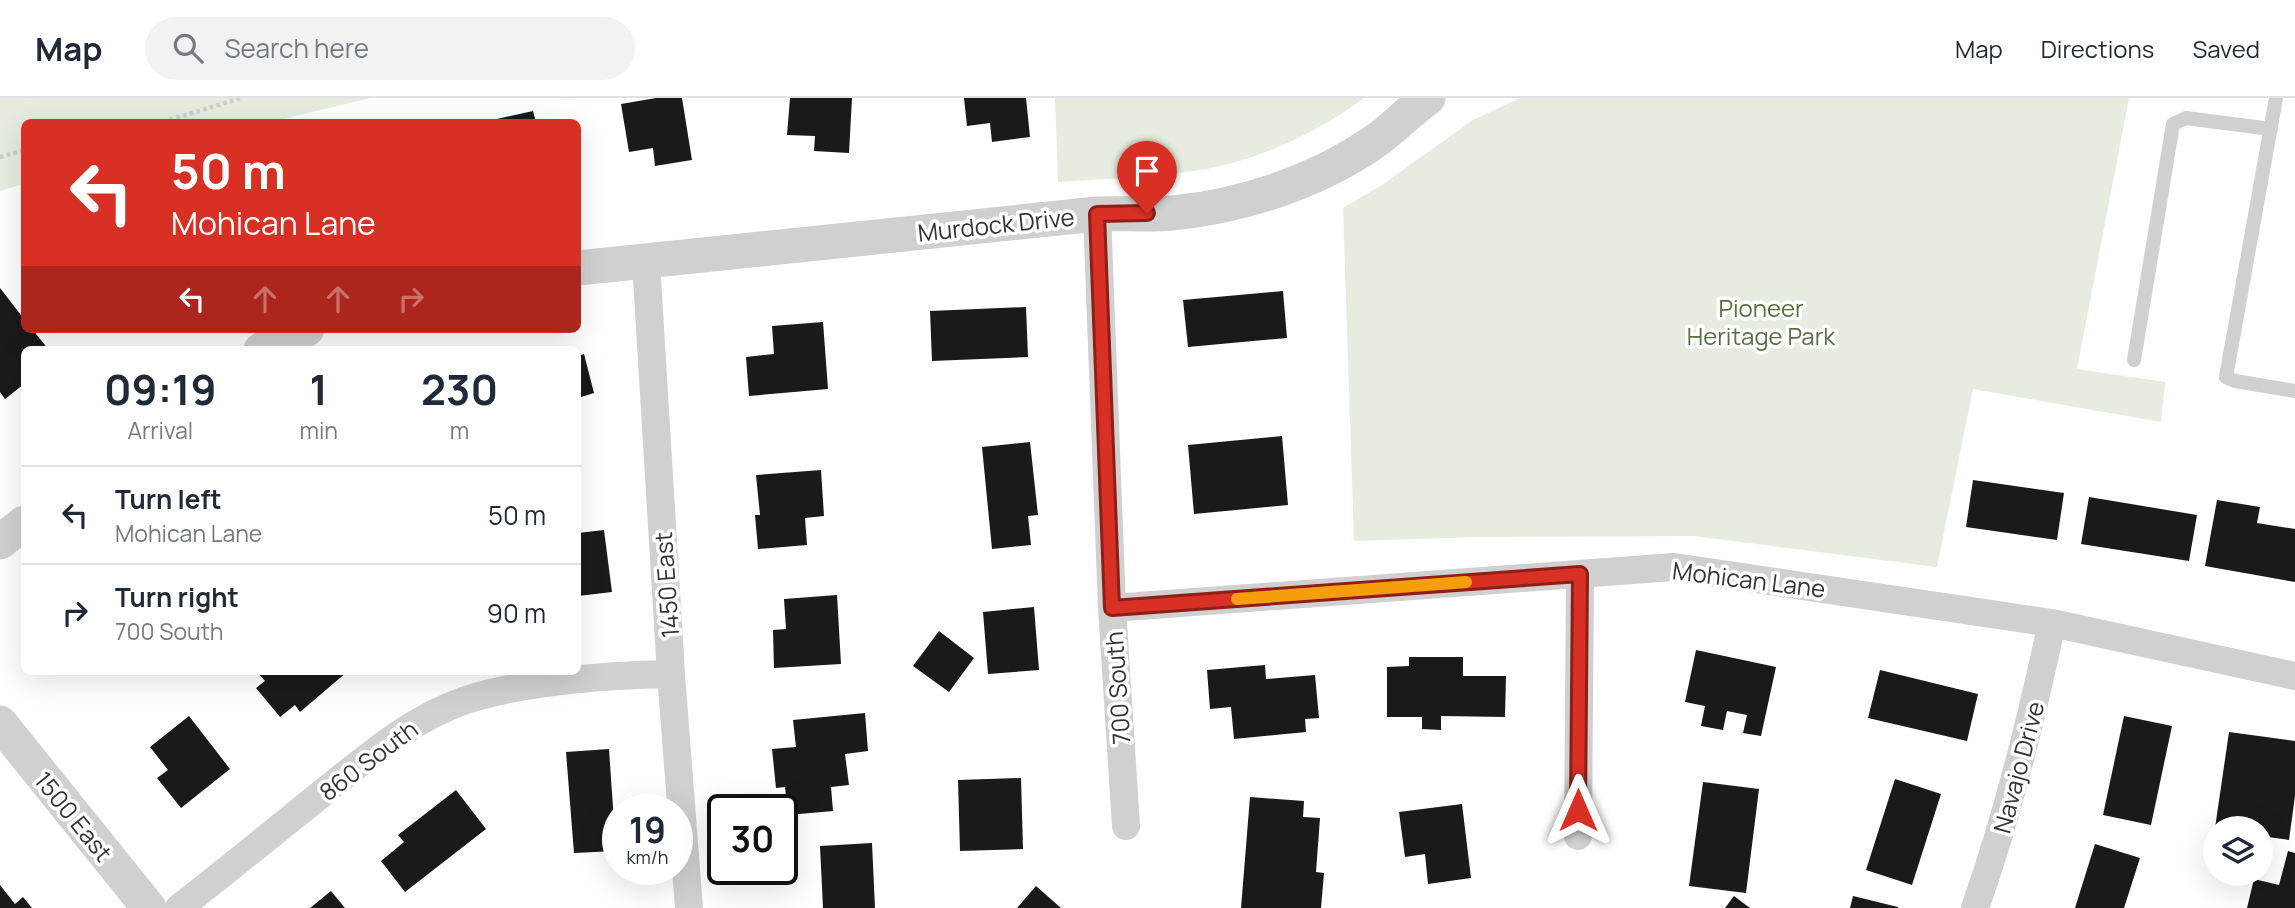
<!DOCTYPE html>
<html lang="en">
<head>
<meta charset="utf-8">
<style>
  :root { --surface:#fff; --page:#f2f2f3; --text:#1f2937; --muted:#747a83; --line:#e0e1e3 }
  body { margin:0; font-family:Manrope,sans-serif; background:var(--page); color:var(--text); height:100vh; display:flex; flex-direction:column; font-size:26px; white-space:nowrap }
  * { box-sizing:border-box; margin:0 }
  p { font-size:23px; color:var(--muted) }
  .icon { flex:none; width:38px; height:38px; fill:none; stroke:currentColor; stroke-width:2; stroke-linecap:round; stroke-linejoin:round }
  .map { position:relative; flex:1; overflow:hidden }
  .sheet { position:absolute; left:21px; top:248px; width:560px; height:329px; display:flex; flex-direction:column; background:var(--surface); border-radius:10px; box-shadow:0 7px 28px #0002 }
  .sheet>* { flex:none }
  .hud { position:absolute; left:21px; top:21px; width:560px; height:214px; border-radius:10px; box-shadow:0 7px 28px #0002; background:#d93025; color:#fff; overflow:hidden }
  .controls { position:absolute; left:2203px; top:718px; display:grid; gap:14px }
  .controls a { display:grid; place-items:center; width:70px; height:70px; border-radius:50%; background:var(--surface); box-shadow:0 7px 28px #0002; font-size:35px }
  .speed { position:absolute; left:602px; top:696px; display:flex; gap:14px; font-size:35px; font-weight:700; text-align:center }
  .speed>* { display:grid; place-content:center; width:91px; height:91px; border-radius:50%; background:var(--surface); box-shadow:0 7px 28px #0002; line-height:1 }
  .speed small { font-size:18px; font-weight:400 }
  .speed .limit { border:4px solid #111; border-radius:10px; background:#fff; color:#111 }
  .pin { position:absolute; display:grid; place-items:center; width:60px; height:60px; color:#fff; margin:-72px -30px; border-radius:50% 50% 50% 0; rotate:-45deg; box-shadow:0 0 7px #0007 }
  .pin .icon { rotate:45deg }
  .me { position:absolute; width:77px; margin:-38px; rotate:0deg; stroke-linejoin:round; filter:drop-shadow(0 0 5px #0008) }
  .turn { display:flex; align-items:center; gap:24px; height:147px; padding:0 35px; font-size:32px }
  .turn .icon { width:91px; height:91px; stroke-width:2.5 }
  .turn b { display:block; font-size:49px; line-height:60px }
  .lanes { display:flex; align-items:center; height:66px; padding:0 35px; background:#0003; justify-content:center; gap:35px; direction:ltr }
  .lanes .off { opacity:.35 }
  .eta { display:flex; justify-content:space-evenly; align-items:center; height:119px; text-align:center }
  .eta b { font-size:42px; font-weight:700; line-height:49px }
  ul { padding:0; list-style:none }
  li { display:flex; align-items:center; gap:21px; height:98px; padding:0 35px; border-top:2px solid var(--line) }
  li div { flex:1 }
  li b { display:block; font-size:26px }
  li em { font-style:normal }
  header { display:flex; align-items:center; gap:42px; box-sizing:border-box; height:98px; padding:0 35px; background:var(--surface); border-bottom:2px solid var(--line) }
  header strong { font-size:33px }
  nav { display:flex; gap:38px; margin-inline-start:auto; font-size:24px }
  .search { width:490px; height:63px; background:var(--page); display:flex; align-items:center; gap:18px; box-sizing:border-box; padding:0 24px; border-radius:38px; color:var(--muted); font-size:26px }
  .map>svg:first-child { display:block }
</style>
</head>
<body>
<header>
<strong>Map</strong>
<div class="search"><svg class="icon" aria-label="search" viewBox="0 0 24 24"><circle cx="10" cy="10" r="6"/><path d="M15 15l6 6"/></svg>Search here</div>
<nav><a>Map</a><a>Directions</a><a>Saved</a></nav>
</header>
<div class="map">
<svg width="2295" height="810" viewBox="0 0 2295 810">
  <rect width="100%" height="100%" fill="#fff"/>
  <path fill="#e6ecdf" d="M0 0H371L270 24H24V86L0 93Z
    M1055 0H1364C1313 38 1250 66 1187 74 1145 80 1101 81 1058 84Z
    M1520 0H2129L2077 271 2165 284 2161 324 1973 291 1937 469 1693 438 1475 439 1354 443 1343 110 1382 87 1473 22Z"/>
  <path fill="#1a1a1a" d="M656 0H682L692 62 655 68 653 50 629 54 621 6Z
    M790 0H852L849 55 814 53 815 38 787 37Z
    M964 0H1026L1030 39 992 44 990 25 967 28Z
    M533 13 536 24H488V23Z
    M0 190 24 221V231H32L49 252H24V286L5 301 0 294Z
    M1283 193 1287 240 1188 249 1183 202Z
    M1026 209 1028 259 932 263 930 213Z
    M823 224 828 291 749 298 746 259 774 256 772 228Z
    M584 256 594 295 578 300V258Z
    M1282 338 1288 407 1194 416 1188 347Z
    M1030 344 1038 417 1028 418 1031 447 992 451 982 349Z
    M821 372 824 418 805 420 807 447 758 451 755 417H760L756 377Z
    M1973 382 2064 395 2057 442 1966 429Z
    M2089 399 2197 417 2189 463 2081 446Z
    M2217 402 2260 409 2257 425 2295 431V484L2205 468Z
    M604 432 612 494 578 498V435Z
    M837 497 841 566 774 570 773 532 786 531 784 501Z
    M1034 509 1039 572 988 576 983 514Z
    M939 533 974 560 949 594 913 568Z
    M1696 552 1776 569 1761 638 1743 635 1747 617 1727 613 1723 632 1701 628 1705 608 1685 604Z
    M1409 559H1463V578H1506L1505 619 1441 618V632L1422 631V619H1387V569L1409 568Z
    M1265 567 1266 581 1315 577 1319 620 1305 621 1306 634 1234 641 1231 609 1210 611 1207 572Z
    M1880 572 1978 596 1967 643 1868 620Z
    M257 574H347L300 614 295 607 280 619 256 590 265 583Z
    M865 615 868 653 845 656 849 687 831 689 833 713 788 717 785 689 776 690 772 651 796 649 793 622Z
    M189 618 230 671 181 710 157 680 168 672 150 649Z
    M2124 618 2172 628 2151 727 2103 717Z
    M2229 634 2295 643V698L2289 742 2261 738V730H2215Z
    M609 651 616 753 574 755 566 654Z
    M1021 680 1023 751 960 753 958 682Z
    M1895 681 1941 696 1912 787 1866 772Z
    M1703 684 1759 691 1746 795 1689 788Z
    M456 692 486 731 405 794 381 763 404 744 398 737Z
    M1250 699 1304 703 1303 719 1320 720 1316 774 1324 775 1321 810H1241Z
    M1462 706 1471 780 1428 786 1425 756 1405 759 1399 714Z
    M872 745 875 810H823L820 748Z
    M2095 746 2140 760 2124 810H2075Z
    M2288 753 2295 755V810H2247L2254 781 2279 787Z
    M0 787 15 806 23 799 32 810H0Z
    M1036 788 1061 810H1017Z
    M331 793 345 810H310Z
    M1734 798 1750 810H1725Z
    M1853 798 1898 809V810H1850Z"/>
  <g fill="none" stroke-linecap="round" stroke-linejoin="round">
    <path stroke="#cdcdcd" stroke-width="4.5" stroke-dasharray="3.5 3.5" stroke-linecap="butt" d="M163 24 241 0
      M0 59 24 52"/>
    <path stroke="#d0d0d0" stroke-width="14" d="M2276 0 2226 279 2235 283 2295 293
      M2134 262 2173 26 2186 20 2271 31"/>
    <path stroke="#d0d0d0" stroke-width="28" d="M1097 116 1112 510 1126 728
      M646 164 671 576 689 810
      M1112 510 1674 469 2052 525 2295 578
      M1578 738 1580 476
      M179 810C226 773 273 735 320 697 365 661 410 621 466 602 525 583 609 577 671 576
      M1975 810C2008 716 2031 622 2052 525"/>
    <path stroke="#d0d0d0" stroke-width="35" d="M578 170 1097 116C1122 115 1148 117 1173 115 1243 108 1316 84 1374 44 1393 31 1409 13 1428 0
      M261 252 307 231
      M0 444 24 425
      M0 625 149 810"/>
  </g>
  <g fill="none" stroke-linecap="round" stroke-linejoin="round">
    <defs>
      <path id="route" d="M1147 115 1097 116 1112 510 1580 476 1578 712"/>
    </defs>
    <use href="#route" stroke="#8d1f18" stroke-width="18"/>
    <use href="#route" stroke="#d93025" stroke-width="12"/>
    <path stroke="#f59e0b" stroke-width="12" d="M1237 501 1466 484"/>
  </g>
  <g text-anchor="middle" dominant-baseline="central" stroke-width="7" stroke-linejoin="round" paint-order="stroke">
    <g font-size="24" fill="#333" stroke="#fff">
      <text transform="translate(996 126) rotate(-6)">Murdock Drive</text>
      <text transform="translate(1749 481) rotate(7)">Mohican Lane</text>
      <text transform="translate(666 487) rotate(-94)">1450 East</text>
      <text transform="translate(1117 590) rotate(-94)">700 South</text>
      <text transform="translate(368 662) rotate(-37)">860 South</text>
      <text transform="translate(2018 669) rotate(-75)">Navajo Drive</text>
      <text transform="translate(74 718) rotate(51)">1500 East</text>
    </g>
    <g font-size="24" fill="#56703f" stroke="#fff">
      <text x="1761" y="209">Pioneer<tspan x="1761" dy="28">Heritage Park</tspan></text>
    </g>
  </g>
</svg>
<div class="controls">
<a><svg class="icon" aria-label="layers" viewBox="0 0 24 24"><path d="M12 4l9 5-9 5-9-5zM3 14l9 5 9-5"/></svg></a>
</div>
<div class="speed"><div>19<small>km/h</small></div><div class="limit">30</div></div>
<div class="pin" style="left:1147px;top:115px;background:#d93025"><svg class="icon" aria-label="arrive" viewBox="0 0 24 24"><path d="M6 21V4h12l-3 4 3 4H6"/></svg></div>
<svg class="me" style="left:1578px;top:712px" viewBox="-20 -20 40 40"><path d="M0-17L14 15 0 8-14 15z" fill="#d93025" stroke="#fff" stroke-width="4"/></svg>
<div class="hud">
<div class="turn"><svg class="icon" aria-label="left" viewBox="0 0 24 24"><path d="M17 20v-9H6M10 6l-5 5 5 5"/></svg><div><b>50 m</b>Mohican Lane</div></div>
<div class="lanes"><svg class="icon" aria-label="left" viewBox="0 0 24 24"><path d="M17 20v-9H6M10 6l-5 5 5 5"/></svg><svg class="icon off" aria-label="ahead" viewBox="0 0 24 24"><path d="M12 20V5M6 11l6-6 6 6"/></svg><svg class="icon off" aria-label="ahead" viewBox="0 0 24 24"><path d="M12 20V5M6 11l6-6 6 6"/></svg><svg class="icon off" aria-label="right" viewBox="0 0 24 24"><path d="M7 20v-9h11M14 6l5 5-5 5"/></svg></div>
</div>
<section class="sheet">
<div class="eta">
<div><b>09:19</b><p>Arrival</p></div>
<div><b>1</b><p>min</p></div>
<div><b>230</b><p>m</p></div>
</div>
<ul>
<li><svg class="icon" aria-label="left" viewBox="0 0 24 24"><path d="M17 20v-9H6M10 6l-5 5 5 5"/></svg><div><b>Turn left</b><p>Mohican Lane</p></div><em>50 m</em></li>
<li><svg class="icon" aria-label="right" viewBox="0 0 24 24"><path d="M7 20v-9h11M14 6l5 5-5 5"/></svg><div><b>Turn right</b><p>700 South</p></div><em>90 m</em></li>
</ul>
</section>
</div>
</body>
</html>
